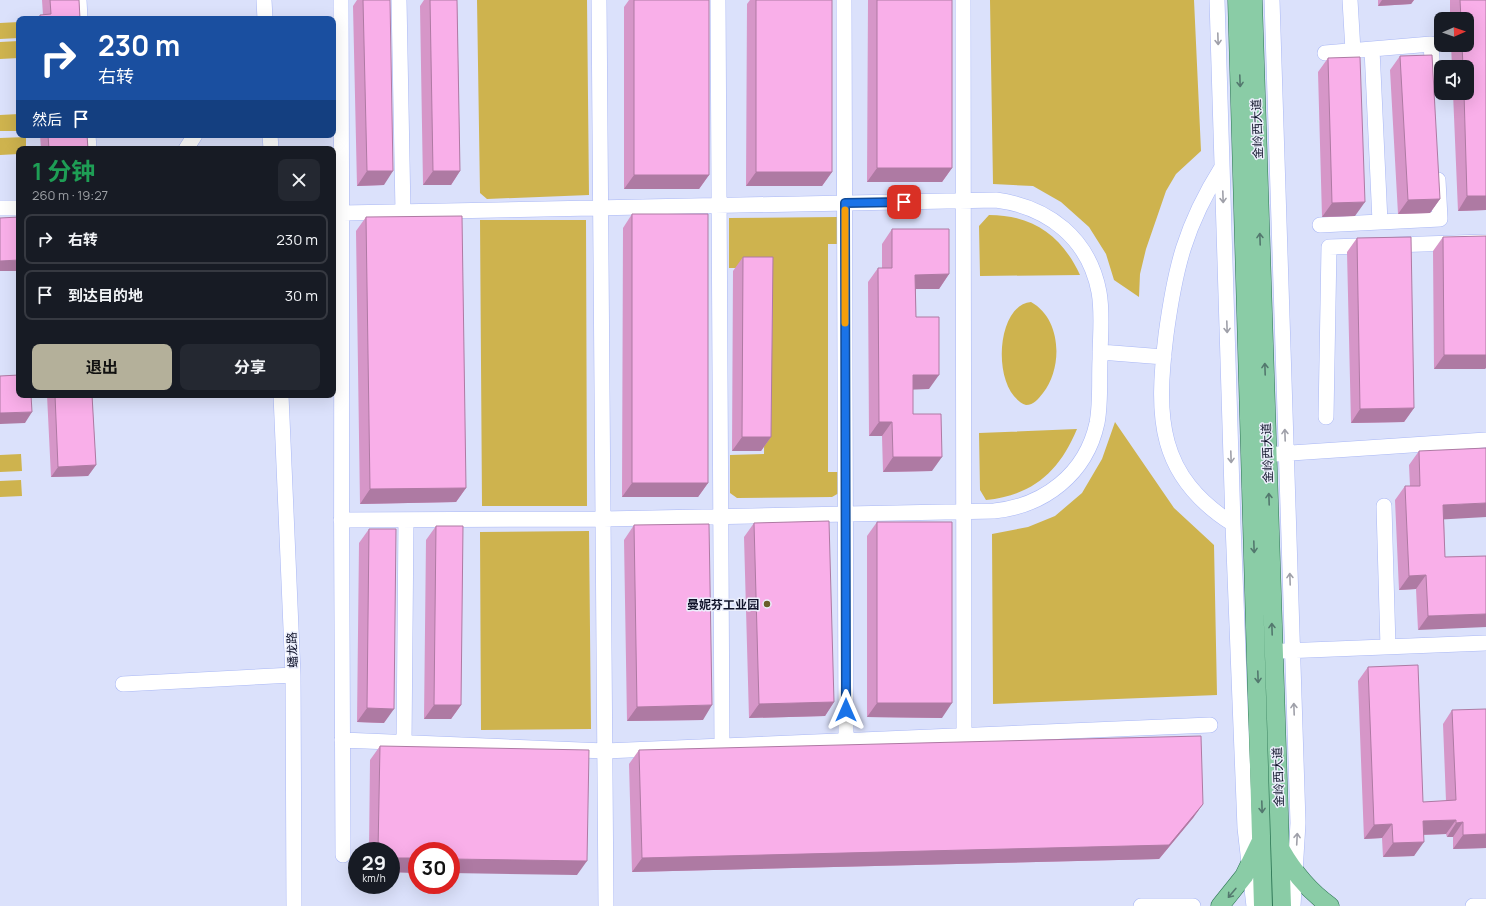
<!DOCTYPE html>
<html lang="zh">
<head>
<meta charset="utf-8">
<style>
  :root { --surface:#171b24; --page:#242831; --text:#f1f3f6; --muted:#9ea1a6; --line:#363941; --accent:#b4b09a }
  body { margin:0; font-family:Manrope,"Noto Sans SC",sans-serif; background:var(--page); color:var(--text); height:100vh; display:flex; flex-direction:column; font-size:15px; white-space:nowrap }
  * { box-sizing:border-box; margin:0 }
  p { font-size:13px; color:var(--muted) }
  .icon { flex:none; width:22px; height:22px; fill:none; stroke:currentColor; stroke-width:2; stroke-linecap:round; stroke-linejoin:round }
  .map { position:relative; flex:1; overflow:hidden }
  .sheet { position:absolute; left:16px; top:146px; width:320px; height:252px; display:flex; flex-direction:column; background:var(--surface); border-radius:8px; box-shadow:0 4px 16px #0002 }
  .sheet>* { flex:none }
  .banner { position:absolute; left:16px; top:16px; width:320px; height:122px; border-radius:8px; box-shadow:0 4px 16px #0002; background:#1a4fa0; color:#fff; overflow:hidden }
  .needle { width:26px; rotate:88deg }
  .tools { position:absolute; left:1434px; top:12px; display:grid; gap:8px }
  .tools a { display:grid; place-items:center; width:40px; height:40px; border-radius:8px; background:var(--surface); box-shadow:0 4px 16px #0002; font-size:20px }
  .speed { position:absolute; left:348px; top:842px; display:flex; gap:8px; font-size:20px; font-weight:700; text-align:center }
  .speed>* { display:grid; place-content:center; width:52px; height:52px; border-radius:50%; background:var(--surface); box-shadow:0 4px 16px #0002; line-height:1 }
  .speed small { font-size:10px; font-weight:400 }
  .speed .limit { border:6px solid #d22; background:#fff; color:#111 }
  .pin { position:absolute; display:grid; place-items:center; width:34px; height:34px; color:#fff; margin:-17px; border-radius:8px; box-shadow:0 2px 6px #0006 }
  .me { position:absolute; width:44px; margin:-22px; rotate:0deg; stroke-linejoin:round; filter:drop-shadow(0 0 3px #0008) }
  .turn { display:flex; align-items:center; gap:14px; height:84px; padding:0 16px; font-size:18px }
  .turn .icon { width:52px; height:52px; stroke-width:2.5 }
  .turn b { display:block; font-size:28px; line-height:34px }
  .then { display:flex; align-items:center; height:38px; padding:0 16px; background:#0003; gap:8px; font-size:15px }
  .round { display:grid; place-items:center; flex:none; width:42px; height:42px; border-radius:8px; background:var(--page) }
  .head { display:flex; align-items:center; justify-content:space-between; height:68px; padding:0 16px }
  h1 { font-size:24px; font-weight:700; line-height:30px; color:#1e9e55 }
  .button { display:flex; gap:8px; margin-top:auto; padding:8px 16px }
  .button a { flex:1; height:46px; border-radius:8px; background:var(--accent); color:#111; font-size:16px; font-weight:700; line-height:46px; text-align:center }
  .button a+a { background:var(--page); color:var(--text) }
  ul { padding:0; list-style:none }
  li { display:flex; align-items:center; gap:12px; height:50px; margin:0 8px 6px; padding:0 8px; border:2px solid var(--line); border-radius:8px }
  li div { flex:1 }
  li b { display:block; font-size:15px }
  li em { font-style:normal }
  .map>svg:first-child { display:block }
</style>
</head>
<body>
<div class="map">
<svg width="1486" height="906" viewBox="0 0 1486 906">
  <rect width="100%" height="100%" fill="#dbe1fb"/>
  <path fill="#ceb34e" d="M477 0H587L589 195 487 199 480 193Z
    M990 0H1194L1201 151 1176 174 1166 191 1146 249 1140 274 1139 297 1114 280 1106 254 1089 227 1061 202 1033 186 993 184Z
    M19 22V38L0 39V23Z
    M19 41V58L0 59V42Z
    M19 114V131H0V115Z
    M26 137V149H19V154L0 155V138Z
    M989 215C1033 215 1062 236 1080 275L980 276 979 226Z
    M839 217 840 244H828V472H838L839 493 832 497 737 498 730 493V455L764 454 766 268H729V218Z
    M480 220H586L587 506H482Z
    M1031 302C1062 319 1063 368 1043 393 1038 399 1034 405 1026 405 991 392 995 305 1031 302Z
    M1115 422 1174 508 1214 545 1217 695 993 704 992 534 1028 527 1055 516 1082 493 1102 459Z
    M1077 429C1059 472 1033 495 986 500L980 490 979 433Z
    M21 454 22 471 0 472V455Z
    M21 480 22 496 0 497V481Z
    M589 531 591 729 481 730 480 532Z"/>
  <g fill="none" stroke-linecap="round" stroke-linejoin="round">
    <defs>
      <path id="minor" d="M79 0 80 19
        M264 0 265 19
        M341 0C343 285 340 570 343 855
        M399 0 403 212
        M599 0 606 906
        M718 0 722 746
        M844 0 846 741
        M963 0 964 736
        M1217 0 1233 524 1245 828 1254 906
        M1272 0 1298 823 1293 906
        M1350 0 1353 51
        M1372 49 1380 222
        M1325 53 1431 44 1433 74
        M88 135 89 149
        M270 135 271 149
        M186 149 195 135
        M1222 167C1185 226 1175 268 1166 335 1156 417 1157 476 1233 524
        M0 208H19
        M1320 225 1440 219 1438 180
        M1100 352 1164 357
        M281 395 293 675 294 906
        M1326 417 1329 247 1486 242
        M1276 454 1486 440
        M1384 506 1388 647
        M341 520 603 519 994 511C1044 506 1086 474 1097 423 1101 402 1099 380 1100 359 1100 337 1103 314 1099 292 1089 239 1049 207 996 200L343 213
        M1283 651 1486 643
        M123 684 293 675
        M342 740 605 751 1210 725
        M404 743 406 520
        M1141 906H1193
        M1473 906H1486"/>
      <path id="major" d="M1237 0 1263 906
        M1253 0 1282 906
        M1281 850C1294 873 1309 891 1330 906
        M1220 906 1244 876 1260 843"/>
    </defs>
    <use href="#minor" stroke="#a9b7f5" stroke-width="16"/>
    <use href="#major" stroke="#2c7554" stroke-width="19"/>
    <use href="#minor" stroke="#fff" stroke-width="15"/>
    <use href="#major" stroke="#8acca6" stroke-width="18"/>
  </g>
  <path fill="#d696c8" d="M42 0H79L80 19H37L40 15H43Z
    M357 0H390L384 185 357 186 353 6Z
    M424 0H457L460 171 451 185H423L420 6Z
    M629 0H709V175L699 189H624V7Z
    M750 0H832V172L822 186H746L747 4Z
    M868 0H952V168L942 182H867Z
    M1378 0H1414L1411 4 1378 6Z
    M1450 0H1486V210L1458 211 1453 93H1467V67H1452L1451 45H1467V19H1450Z
    M1400 56 1440 199 1430 213 1398 214 1390 70Z
    M1328 58 1355 216 1322 217 1318 72Z
    M40 135H87L88 149H41Z
    M632 214 708 483 698 497H622L623 228Z
    M366 217 466 488 456 502 360 504 356 231Z
    M892 229 949 274 939 289H916V317L929 389H913V414L932 471 883 472 882 436H869L868 282 878 268H882V244Z
    M1443 237 1485 369H1434L1433 251Z
    M1357 238 1414 408 1404 422 1351 423 1347 252Z
    M743 257 771 437 761 451H732L733 271Z
    M47 395H92L96 465 88 476 51 477Z
    M1419 451 1444 519 1445 557 1486 556 1418 630 1416 589 1399 590 1395 500 1405 486H1410L1409 465Z
    M877 522 942 718 867 717V536Z
    M754 523 834 702 825 716 749 718 744 537Z
    M634 525 703 720 627 721 624 540Z
    M436 526 461 705 451 719H424L426 540Z
    M369 529 384 723 357 722 359 543Z
    M1368 667 1423 802 1446 801 1443 724 1452 710 1486 848 1453 849V837H1447L1446 834 1424 835 1414 856 1383 857 1382 838 1364 839 1358 681Z
    M380 746 577 875 417 851V873L391 872V851H369L370 760Z
    M639 750 1203 804 1193 818 1159 859 632 872 629 764Z"/>
  <path fill="#ae7aa3" d="M1382 0H1414L1411 4 1378 6Z
    M877 168H952L942 182H867Z
    M367 171H393L384 185 357 186Z
    M433 171H460L451 185H423Z
    M756 172H832L822 186H746Z
    M634 175H709L699 189H624Z
    M1467 196H1486V210L1458 211Z
    M1440 199 1430 213 1398 214 1408 200Z
    M1365 202 1355 216 1322 217 1332 203Z
    M19 260V266L16 271H0V261Z
    M949 274 939 289H906L915 275Z
    M1444 355H1486V368L1485 369H1434Z
    M913 375H939L929 389 903 390Z
    M1414 408 1404 422 1351 423 1360 409Z
    M32 412 25 423 0 424V413Z
    M879 422H892L882 436H869Z
    M742 437H771L761 451H732Z
    M893 457H942L932 471 883 472Z
    M96 465 88 476 51 477 58 467Z
    M632 483H708L698 497H622Z
    M466 488 456 502 360 504 370 489Z
    M1486 503V517L1433 520 1443 505Z
    M1426 575 1416 589 1399 590 1409 576Z
    M1486 614V627L1418 630 1428 616Z
    M834 702 825 716 749 718 759 704Z
    M877 703H952L942 718 867 717Z
    M434 705H461L451 719H424Z
    M712 705 703 720 627 721 637 707Z
    M367 708 394 709 384 723 357 722Z
    M1203 804 1193 818 1159 859 632 872 642 858Z
    M1456 820 1446 834 1413 835 1423 821Z
    M1463 822 1453 837H1447L1456 823Z
    M1392 824 1382 838 1364 839 1374 825Z
    M1486 834V848L1453 849 1463 835Z
    M1424 842 1414 856 1383 857 1393 843Z
    M391 858H417V873L391 872Z
    M451 859 587 861 577 875 451 873Z"/>
  <path fill="#f9afe9" stroke="#ae7aa3" d="M50 0H79L80 19H40V15L51 14Z
    M363 0H390L393 171H367Z
    M430 0H457L460 171H433Z
    M634 0H709V175H634Z
    M756 0H832V172H756Z
    M877 0H952V168H877Z
    M1460 0H1486V196H1467L1464 93H1467V67H1463L1462 45H1467V19H1461Z
    M1432 55 1440 199 1408 200 1400 56Z
    M1360 57 1365 202 1332 203 1328 58Z
    M48 135H87L88 149H60V148L49 149Z
    M632 214H708V483H632Z
    M462 216 466 488 370 489 366 217Z
    M19 217V260L0 261V218Z
    M892 229H949V274L915 275 916 317H939V375H913V414H941L942 457H893L892 422H879L878 268H892Z
    M1486 236V355H1444L1443 237Z
    M1411 237 1414 408 1360 409 1357 238Z
    M743 257H773L771 437H742Z
    M19 375V395H31L32 412 0 413V376Z
    M55 395H92L96 465 58 467Z
    M1486 448V503L1443 505 1445 557 1486 556V614L1428 616 1426 575 1409 576 1405 486H1420L1419 451Z
    M829 521 834 702 759 704 754 523Z
    M877 522H952V703H877Z
    M709 524 712 705 637 707 634 525Z
    M436 526H463L461 705H434Z
    M369 529H396L394 709 367 708Z
    M1418 665 1423 802 1456 800 1452 710 1486 709V834L1463 835V822L1456 823V820L1423 821 1424 842 1393 843 1392 824 1374 825 1368 667Z
    M1201 736 1203 804 1169 845 642 858 639 750Z
    M380 746 589 750 587 861 451 859V851H417V858H391V851H378Z"/>
  <defs><path id="oneway-shaft" d="M-6 0H5M1.5-3L5.5 0L1.5 3" fill="none" stroke-width="1.6" stroke-linecap="round" stroke-linejoin="round"/></defs>
  <g stroke="#9fa0a9">
    <use href="#oneway-shaft" transform="translate(1218 39) rotate(88)"/>
    <use href="#oneway-shaft" transform="translate(1223 197) rotate(88)"/>
    <use href="#oneway-shaft" transform="translate(1227 327) rotate(88)"/>
    <use href="#oneway-shaft" transform="translate(1285 435) rotate(-92)"/>
    <use href="#oneway-shaft" transform="translate(1231 457) rotate(88)"/>
    <use href="#oneway-shaft" transform="translate(1290 579) rotate(-92)"/>
    <use href="#oneway-shaft" transform="translate(1294 709) rotate(-92)"/>
    <use href="#oneway-shaft" transform="translate(1297 839) rotate(-87)"/>
  </g>
  <g stroke="#53786e">
    <use href="#oneway-shaft" transform="translate(1240 81) rotate(88)"/>
    <use href="#oneway-shaft" transform="translate(1260 239) rotate(-92)"/>
    <use href="#oneway-shaft" transform="translate(1265 369) rotate(-92)"/>
    <use href="#oneway-shaft" transform="translate(1269 499) rotate(-92)"/>
    <use href="#oneway-shaft" transform="translate(1254 547) rotate(88)"/>
    <use href="#oneway-shaft" transform="translate(1272 629) rotate(-92)"/>
    <use href="#oneway-shaft" transform="translate(1258 677) rotate(88)"/>
    <use href="#oneway-shaft" transform="translate(1262 807) rotate(88)"/>
    <use href="#oneway-shaft" transform="translate(1232 893) rotate(130)"/>
  </g>
  <g fill="none" stroke-linecap="round" stroke-linejoin="round">
    <defs>
      <path id="route" d="M846 710 845 203 904 202"/>
    </defs>
    <use href="#route" stroke="#114b97" stroke-width="10"/>
    <use href="#route" stroke="#1a73e8" stroke-width="7"/>
    <path stroke="#f59e0b" stroke-width="7" d="M845 210V323"/>
  </g>
  <circle fill="#6a5d2a" stroke="#eceffc" stroke-width="1.5" cx="767" cy="604" r="4"/>
  <g text-anchor="middle" dominant-baseline="central" stroke-width="3" stroke-linejoin="round" paint-order="stroke">
    <g font-size="12" fill="#0f1229" stroke="#eceffc">
      <text transform="translate(1257 129) rotate(-92)">金岭西大道</text>
      <text transform="translate(1267 453) rotate(-92)">金岭西大道</text>
      <text transform="translate(292 650) rotate(-92)">蟠龙路</text>
      <text transform="translate(1278 777) rotate(-92)">金岭西大道</text>
    </g>
    <g font-size="12" font-weight="bold" fill="#0f1229" stroke="#eceffc" text-anchor="end">
      <text x="759" y="604">曼妮芬工业园</text>
    </g>
  </g>
</svg>
<div class="tools">
<a><svg class="needle" viewBox="-14 -14 28 28"><path d="M0-13l5 13h-10z" fill="#e53935"/><path d="M0 13l5-13h-10z" fill="#9ea1a6"/></svg></a>
<a><svg class="icon" aria-label="sound" viewBox="0 0 24 24"><path d="M4 9h4l5-4v14l-5-4H4zM17 9q2 3 0 6"/></svg></a>
</div>
<div class="speed"><div>29<small>km/h</small></div><div class="limit">30</div></div>
<div class="pin" style="left:904px;top:202px;background:#d93025"><svg class="icon" aria-label="arrive" viewBox="0 0 24 24"><path d="M6 21V4h12l-3 4 3 4H6"/></svg></div>
<svg class="me" style="left:846px;top:710px" viewBox="-20 -20 40 40"><path d="M0-17L14 15 0 8-14 15z" fill="#1a73e8" stroke="#fff" stroke-width="4"/></svg>
<div class="banner">
<div class="turn"><svg class="icon" aria-label="right" viewBox="0 0 24 24"><path d="M7 20v-9h11M14 6l5 5-5 5"/></svg><div><b>230 m</b>右转</div></div>
<div class="then">然后<svg class="icon" aria-label="arrive" viewBox="0 0 24 24"><path d="M6 21V4h12l-3 4 3 4H6"/></svg></div>
</div>
<section class="sheet">
<div class="head"><div><h1>1 分钟</h1><p>260 m · 19:27</p></div><a class="round"><svg class="icon" aria-label="close" viewBox="0 0 24 24"><path d="M6 6l12 12M18 6L6 18"/></svg></a></div>
<ul>
<li><svg class="icon" aria-label="right" viewBox="0 0 24 24"><path d="M7 20v-9h11M14 6l5 5-5 5"/></svg><div><b>右转</b></div><em>230 m</em></li>
<li><svg class="icon" aria-label="arrive" viewBox="0 0 24 24"><path d="M6 21V4h12l-3 4 3 4H6"/></svg><div><b>到达目的地</b></div><em>30 m</em></li>
</ul>
<div class="button"><a>退出</a><a>分享</a></div>
</section>
</div>
</body>
</html>
